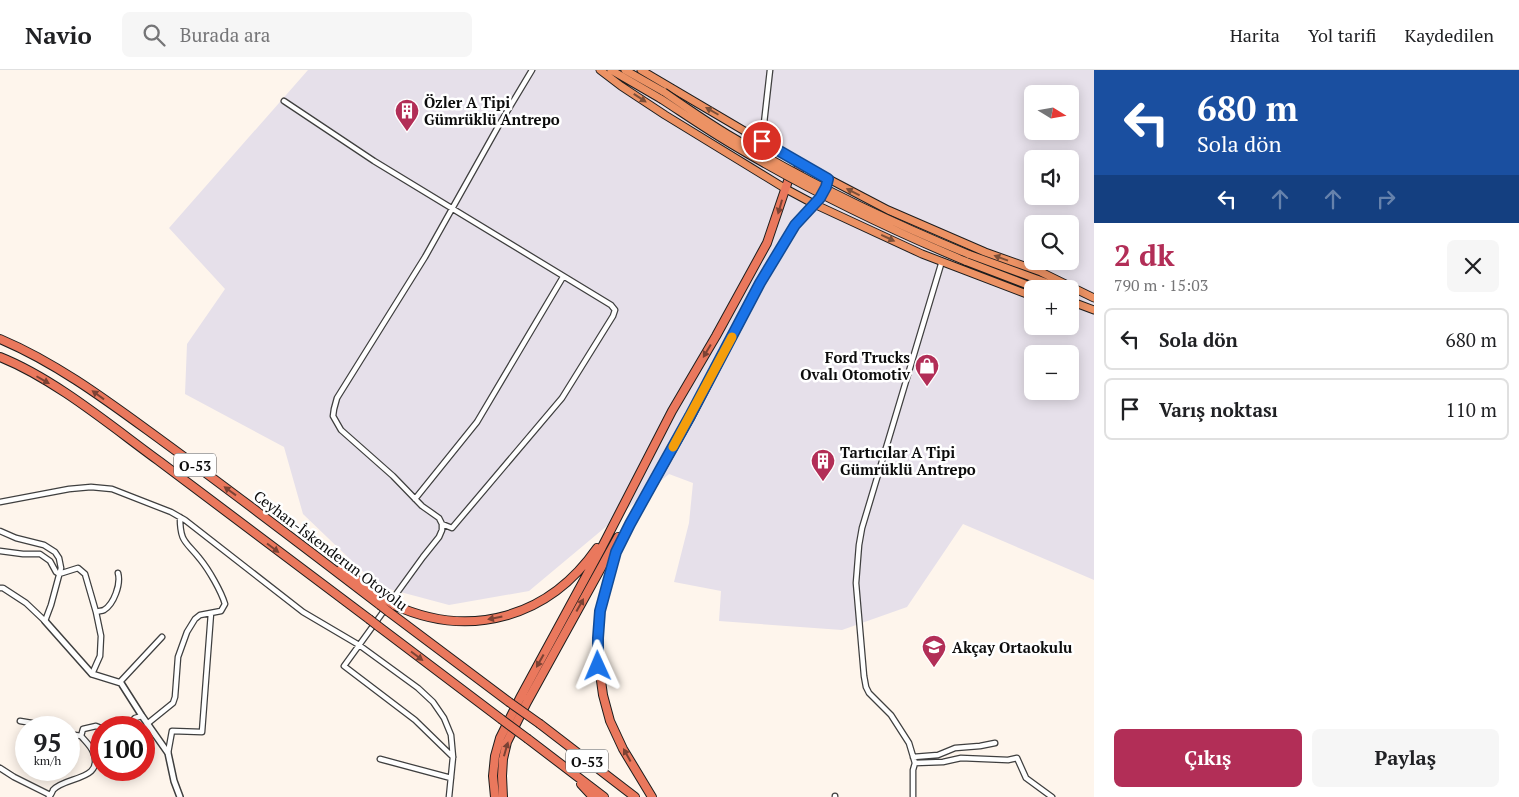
<!DOCTYPE html>
<html lang="tr">
<head>
<meta charset="utf-8">
<style>
  :root { --surface:#fff; --page:#f6f6f6; --text:#202124; --muted:#757577; --line:#e0e0e0; --accent:#b22e57 }
  body { margin:0; font-family:"PT Serif",serif; background:var(--page); color:var(--text); height:100vh; display:flex; flex-direction:column; font-size:19px; white-space:nowrap }
  * { box-sizing:border-box; margin:0 }
  p { font-size:16px; color:var(--muted) }
  .icon { flex:none; width:28px; height:28px; fill:none; stroke:currentColor; stroke-width:2; stroke-linecap:round; stroke-linejoin:round }
  .map { position:relative; flex:1; overflow:hidden }
  .details { display:flex; flex-direction:column; background:var(--surface); width:425px }
  .details>* { flex:none }
  .top-card { background:#1a4fa0; color:#fff; overflow:hidden }
  .needle { width:32px; rotate:101deg }
  .fabs { position:absolute; left:1024px; top:15px; display:grid; gap:10px }
  .fabs a { display:grid; place-items:center; width:55px; height:55px; border-radius:8px; background:var(--surface); box-shadow:0 2px 12px #0003; font-size:25px }
  .speed { position:absolute; left:15px; top:646px; display:flex; gap:10px; font-size:25px; font-weight:700; text-align:center }
  .speed>* { display:grid; place-content:center; width:65px; height:65px; border-radius:50%; background:var(--surface); box-shadow:0 2px 12px #0003; line-height:1 }
  .speed small { font-size:12px; font-weight:400 }
  .speed .limit { border:8px solid #d22; background:#fff; color:#111 }
  .pin { position:absolute; display:grid; place-items:center; width:42px; height:42px; color:#fff; margin:-21px; border:2px solid #fff; border-radius:50%; box-shadow:0 1px 5px #0007 }
  .me { position:absolute; width:55px; margin:-28px; rotate:359deg; stroke-linejoin:round; filter:drop-shadow(0 0 4px #0008) }
  .turn { display:flex; align-items:center; gap:18px; height:105px; padding:0 20px; font-size:22px }
  .turn .icon { width:65px; height:65px; stroke-width:2.5 }
  .turn b { display:block; font-size:35px; line-height:42px }
  .lanes { display:flex; align-items:center; height:48px; padding:0 20px; background:#0003; justify-content:center; gap:25px; direction:ltr }
  .lanes .off { opacity:.35 }
  .round { display:grid; place-items:center; flex:none; width:52px; height:52px; border-radius:8px; background:var(--page) }
  .overview { display:flex; align-items:center; justify-content:space-between; height:85px; padding:0 20px }
  h1 { font-size:30px; font-weight:800; line-height:38px; color:var(--accent) }
  .button { display:flex; gap:10px; margin-top:auto; padding:10px 20px }
  .button a { flex:1; height:58px; border-radius:8px; background:var(--accent); color:#fff; font-size:20px; font-weight:800; line-height:58px; text-align:center }
  .button a+a { background:var(--page); color:var(--text) }
  ul { padding:0; list-style:none }
  li { display:flex; align-items:center; gap:15px; height:62px; margin:0 10px 8px; padding:0 10px; border:2px solid var(--line); border-radius:8px }
  li div { flex:1 }
  li b { display:block; font-size:19px }
  li em { font-style:normal }
  header { display:flex; align-items:center; gap:30px; box-sizing:border-box; height:70px; padding:0 25px; background:var(--surface); border-bottom:1px solid var(--line) }
  header strong { font-size:24px }
  nav { display:flex; gap:28px; margin-inline-start:auto; font-size:18px }
  .search { width:350px; height:45px; background:var(--page); display:flex; align-items:center; gap:12px; box-sizing:border-box; padding:0 18px; border-radius:8px; color:var(--muted); font-size:19px }
  main { display:flex; flex:1; min-height:0 }
  .map>svg:first-child { display:block }
</style>
</head>
<body>
<header>
<strong>Navio</strong>
<div class="search"><svg class="icon" aria-label="search" viewBox="0 0 24 24"><circle cx="10" cy="10" r="6"/><path d="M15 15l6 6"/></svg>Burada ara</div>
<nav><a>Harita</a><a>Yol tarifi</a><a>Kaydedilen</a></nav>
</header>
<main>
<div class="map">
<svg width="1094" height="727" viewBox="0 0 1094 727">
  <rect width="100%" height="100%" fill="#fef5ec"/>
  <path fill="#e6e0ea" fill-rule="evenodd" d="M308 0H1094V510L963 454 907 537 842 560 719 551 721 521 674 512 689 453 693 413 669 404 529 521 449 535 378 516 303 444 284 377 185 324 187 274 225 219 169 158ZM1032 24H1070V61H1032ZM1032 89H1070V126H1032ZM1032 154H1070V191H1032ZM1032 219H1070V256H1032ZM1032 284H1070V321H1032Z"/>
  <g fill="none" stroke-linecap="round" stroke-linejoin="round">
    <defs>
      <path id="minor" d="M284 31 374 91 611 235 615 240 613 246 562 328 452 458 442 454
        M762 71 770 0
        M415 429 477 352 563 207
        M0 432 69 419 91 417 112 419 171 442 185 450 303 542 359 575 418 618 433 632 444 648 451 665 453 687 449 727
        M0 461 16 468 44 475 55 482 59 488 61 498 51 535 45 551 26 533 3 518H0
        M0 481 23 484H40L50 491 56 502 59 504 78 498 85 504 96 542 101 566 100 586 92 604
        M96 542C99 541 102 541 104 540 114 534 121 514 118 503
        M120 612 162 567
        M20 651 32 653 44 658
        M147 654 173 633 175 627 178 587 187 562 195 549 200 545 221 541 225 534C221 521 209 500 200 489 186 471 180 473 180 447
        M125 658 135 648 142 646
        M69 664 81 666
        M168 683 172 661 202 662 211 543
        M453 687 415 650 344 596 423 487 439 467 442 460V454L439 448 422 436 393 406 341 360 333 346 334 339 337 328 425 187 499 55 532 0
        M913 687 938 685 955 678 980 676 995 673
        M380 689 451 708
        M915 693 943 692 961 688 1008 690 1017 688 1026 708 1052 727
        M0 698 14 707 50 725
        M835 726V727
        M49 727C50 726 53 721 53 720 65 706 105 711 93 682 91 676 85 671 81 666L83 659 96 656 101 658
        M913 727V700L915 693 909 673 891 645 869 623 866 617 864 606 856 513 859 475 862 458 942 191"/>
      <path id="tertiary" d="M45 551 92 604 121 613 142 646 168 683 174 711 180 727"/>
      <path id="trunk" d="M600 0 621 16 665 45 786 119 814 134 922 184 1032 226
        M611 0 661 29
        M625 0 664 22
        M641 0 804 96 888 140 985 182 1041 202 1094 228
        M968 184 1064 219
        M965 191 1038 219
        M1070 231 1094 240"/>
      <path id="motorway" d="M0 269C59 294 110 333 161 370 235 424 307 479 380 535
        M0 287C55 309 111 356 159 391 229 444 299 497 369 549
        M341 499 385 529
        M394 535C471 570 549 547 597 478
        M389 542 509 632
        M378 556 501 649
        M540 654 635 727
        M528 669 604 727
        M581 714 593 727
        M495 727 493 706 495 686 500 668 520 628 602 477 672 341 716 266 767 173 788 111 796 101 804 96
        M503 727 502 706 503 689 507 672 527 632 618 467
        M652 727 623 679 610 651 603 625 599 596 598 568 600 541 616 482 630 454 691 346 760 213 795 155 820 128 825 117 828 109"/>
    </defs>
    <use href="#minor" stroke="#3f3f3f" stroke-width="7"/>
    <use href="#tertiary" stroke="#3f3f3f" stroke-width="8"/>
    <use href="#trunk" stroke="#1d1d1d" stroke-width="9"/>
    <use href="#motorway" stroke="#1d1d1d" stroke-width="10"/>
    <use href="#minor" stroke="#fff" stroke-width="4.5"/>
    <use href="#tertiary" stroke="#fff" stroke-width="5"/>
    <use href="#trunk" stroke="#ec9264" stroke-width="7"/>
    <use href="#motorway" stroke="#ea785d" stroke-width="8"/>
    <defs>
      <path id="trunk-bridge" d="M664 22C687 38 710 54 734 68 809 113 888 151 968 184
        M661 29C684 44 707 60 731 74 806 119 884 157 965 191"/>
      <path id="motorway-bridge" d="M385 529 394 535
        M380 535 389 542
        M369 549 378 556
        M509 632 540 654
        M501 649 528 669"/>
    </defs>
    <use href="#trunk-bridge" stroke="#1d1d1d" stroke-width="9" stroke-linecap="butt"/>
    <use href="#motorway-bridge" stroke="#1d1d1d" stroke-width="10" stroke-linecap="butt"/>
    <use href="#trunk-bridge" stroke="#ec9264" stroke-width="7"/>
    <use href="#motorway-bridge" stroke="#ea785d" stroke-width="8"/>
  </g>
  <defs><path id="oneway-solid" d="M-6-.8H1V-3.2L6.5 0L1 3.2V.8H-6Z" transform="scale(1.25)"/></defs>
  <g fill="#7c4f38">
    <use href="#oneway-solid" transform="translate(640 28) rotate(33)"/>
    <use href="#oneway-solid" transform="translate(712 41) rotate(-150)"/>
    <use href="#oneway-solid" transform="translate(853 122) rotate(-153)"/>
    <use href="#oneway-solid" transform="translate(888 168) rotate(25)"/>
    <use href="#oneway-solid" transform="translate(1001 188) rotate(-160)"/>
  </g>
  <g fill="#7b4234">
    <use href="#oneway-solid" transform="translate(780 137) rotate(106)"/>
    <use href="#oneway-solid" transform="translate(707 281) rotate(121)"/>
    <use href="#oneway-solid" transform="translate(43 310) rotate(30)"/>
    <use href="#oneway-solid" transform="translate(98 325) rotate(-144)"/>
    <use href="#oneway-solid" transform="translate(230 421) rotate(-144)"/>
    <use href="#oneway-solid" transform="translate(273 478) rotate(37)"/>
    <use href="#oneway-solid" transform="translate(580 535) rotate(-61)"/>
    <use href="#oneway-solid" transform="translate(495 548) rotate(169)"/>
    <use href="#oneway-solid" transform="translate(417 586) rotate(37)"/>
    <use href="#oneway-solid" transform="translate(540 591) rotate(119)"/>
    <use href="#oneway-solid" transform="translate(506 679) rotate(-74)"/>
    <use href="#oneway-solid" transform="translate(627 685) rotate(-119)"/>
  </g>
  <g fill="none" stroke-linecap="round" stroke-linejoin="round">
    <defs>
      <path id="route" d="M598 596V568L600 541 616 482 630 454 690 346 760 213 795 155 820 128 826 117 828 109 762 71"/>
    </defs>
    <use href="#route" stroke="#114b97" stroke-width="12"/>
    <use href="#route" stroke="#1a73e8" stroke-width="9"/>
    <path stroke="#f59e0b" stroke-width="9" d="M673 377 732 267"/>
  </g>
  <defs>
    <symbol id="building-pin" viewBox="-11 -11 22 30"><path d="M0 17L-7.5 6A9.5 9.5 0 1 1 7.5 6Z" fill="#b22e57" stroke="#fff"/><path d="M-4-6H4V6H1V3H-1V6H-4ZM-2.5-4.3h1.7v1.8h-1.7ZM.8-4.3h1.7v1.8H.8ZM-2.5-1h1.7V.8h-1.7ZM.8-1h1.7V.8H.8Z" fill="#fff"/></symbol>
    <symbol id="shop-pin" viewBox="-11 -11 22 30"><path d="M0 17L-7.5 6A9.5 9.5 0 1 1 7.5 6Z" fill="#b22e57" stroke="#fff"/><path d="M-5-2.5h2.3a2.7 3.5 0 0 1 5.4 0H5L5.5 6h-11ZM-1.5-2.5h3a1.5 2.3 0 0 0-3 0Z" fill="#fff"/></symbol>
    <symbol id="school-pin" viewBox="-11 -11 22 30"><path d="M0 17L-7.5 6A9.5 9.5 0 1 1 7.5 6Z" fill="#b22e57" stroke="#fff"/><path d="M0-5L7-2L0 1L-7-2ZM-4 1L0 2.5L4 1V4Q0 6-4 4Z" fill="#fff"/></symbol>
  </defs>
  <g fill-rule="evenodd">
    <use href="#building-pin" x="393" y="27" width="28" height="38"/>
    <use href="#shop-pin" x="913" y="282" width="28" height="38"/>
    <use href="#building-pin" x="809" y="377" width="28" height="38"/>
    <use href="#school-pin" x="920" y="563" width="28" height="38"/>
  </g>
  <g text-anchor="middle" dominant-baseline="central" stroke-width="5" stroke-linejoin="round" paint-order="stroke">
    <g fill="#fff" stroke="#555" stroke-width="1">
      <rect x="174" y="383.5" width="42" height="23" rx="4"/>
      <rect x="566" y="679.5" width="42" height="23" rx="4"/>
    </g>
    <g font-size="14" font-weight="bold" fill="#0c0c0c">
      <text x="195" y="395">O-53</text>
      <text x="587" y="691">O-53</text>
    </g>
    <g font-size="15" font-weight="bold" fill="#0c0c0c" stroke="#fff" text-anchor="start">
      <text x="424" y="32">Özler A Tipi<tspan x="424" dy="17">Gümrüklü Antrepo</tspan></text>
      <text x="910" y="287" text-anchor="end">Ford Trucks<tspan x="910" dy="17">Ovalı Otomotiv</tspan></text>
      <text x="840" y="382">Tartıcılar A Tipi<tspan x="840" dy="17">Gümrüklü Antrepo</tspan></text>
      <text x="952" y="577">Akçay Ortaokulu</text>
    </g>
    <g font-size="15" fill="#0c0c0c" stroke="#fff">
      <text transform="translate(331 480) rotate(37)">Ceyhan-İskenderun Otoyolu</text>
    </g>
  </g>
</svg>
<div class="fabs">
<a><svg class="needle" viewBox="-14 -14 28 28"><path d="M0-13l5 13h-10z" fill="#e53935"/><path d="M0 13l5-13h-10z" fill="#757577"/></svg></a>
<a><svg class="icon" aria-label="sound" viewBox="0 0 24 24"><path d="M4 9h4l5-4v14l-5-4H4zM17 9q2 3 0 6"/></svg></a>
<a><svg class="icon" aria-label="search" viewBox="0 0 24 24"><circle cx="10" cy="10" r="6"/><path d="M15 15l6 6"/></svg></a>
<a>+</a>
<a>−</a>
</div>
<div class="speed"><div>95<small>km/h</small></div><div class="limit">100</div></div>
<div class="pin" style="left:762px;top:71px;background:#d93025"><svg class="icon" aria-label="arrive" viewBox="0 0 24 24"><path d="M6 21V4h12l-3 4 3 4H6"/></svg></div>
<svg class="me" style="left:598px;top:596px" viewBox="-20 -20 40 40"><path d="M0-17L14 15 0 8-14 15z" fill="#1a73e8" stroke="#fff" stroke-width="4"/></svg>
</div>
<section class="details">
<div class="top-card">
<div class="turn"><svg class="icon" aria-label="left" viewBox="0 0 24 24"><path d="M17 20v-9H6M10 6l-5 5 5 5"/></svg><div><b>680 m</b>Sola dön</div></div>
<div class="lanes"><svg class="icon" aria-label="left" viewBox="0 0 24 24"><path d="M17 20v-9H6M10 6l-5 5 5 5"/></svg><svg class="icon off" aria-label="ahead" viewBox="0 0 24 24"><path d="M12 20V5M6 11l6-6 6 6"/></svg><svg class="icon off" aria-label="ahead" viewBox="0 0 24 24"><path d="M12 20V5M6 11l6-6 6 6"/></svg><svg class="icon off" aria-label="right" viewBox="0 0 24 24"><path d="M7 20v-9h11M14 6l5 5-5 5"/></svg></div>
</div>
<div class="overview"><div><h1>2 dk</h1><p>790 m · 15:03</p></div><a class="round"><svg class="icon" aria-label="close" viewBox="0 0 24 24"><path d="M6 6l12 12M18 6L6 18"/></svg></a></div>
<ul>
<li><svg class="icon" aria-label="left" viewBox="0 0 24 24"><path d="M17 20v-9H6M10 6l-5 5 5 5"/></svg><div><b>Sola dön</b></div><em>680 m</em></li>
<li><svg class="icon" aria-label="arrive" viewBox="0 0 24 24"><path d="M6 21V4h12l-3 4 3 4H6"/></svg><div><b>Varış noktası</b></div><em>110 m</em></li>
</ul>
<div class="button"><a>Çıkış</a><a>Paylaş</a></div>
</section>
</main>
</body>
</html>
